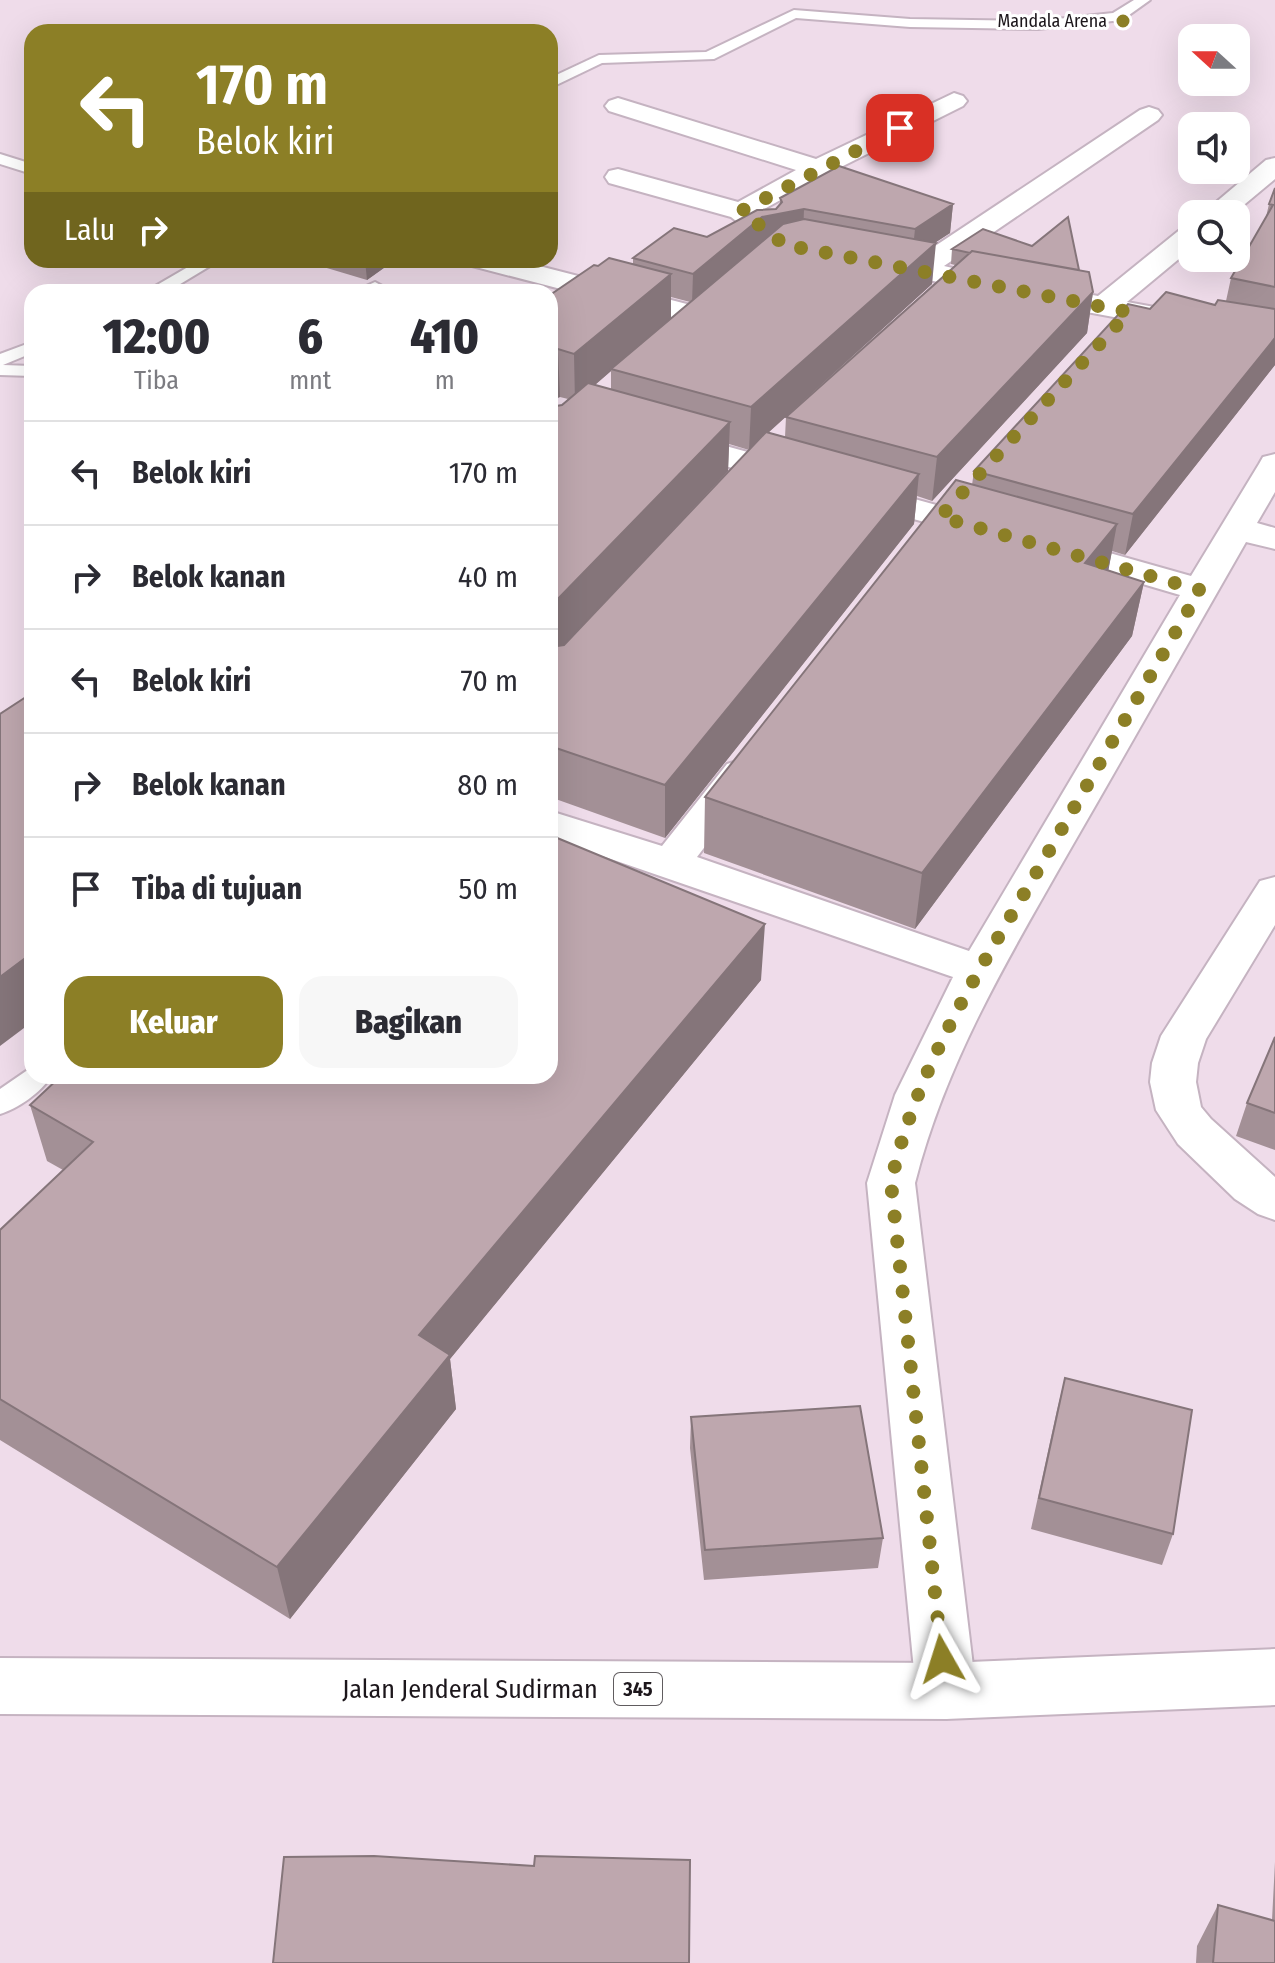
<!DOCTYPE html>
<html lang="id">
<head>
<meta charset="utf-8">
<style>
  :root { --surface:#fff; --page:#f7f7f7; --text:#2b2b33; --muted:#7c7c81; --line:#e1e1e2; --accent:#8c7f26 }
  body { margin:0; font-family:"Fira Sans Condensed",sans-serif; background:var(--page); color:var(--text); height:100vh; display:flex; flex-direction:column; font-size:30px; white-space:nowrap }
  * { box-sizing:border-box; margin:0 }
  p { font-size:26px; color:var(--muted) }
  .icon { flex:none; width:44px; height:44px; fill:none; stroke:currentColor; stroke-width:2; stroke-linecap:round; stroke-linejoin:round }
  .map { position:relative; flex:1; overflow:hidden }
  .sheet { position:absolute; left:24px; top:284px; width:534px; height:800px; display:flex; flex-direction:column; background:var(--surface); border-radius:24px; box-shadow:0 8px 32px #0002 }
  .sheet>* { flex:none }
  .banner { position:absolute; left:24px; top:24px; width:534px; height:244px; border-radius:24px; box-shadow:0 8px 32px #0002; background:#8c7f26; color:#fff; overflow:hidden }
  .needle { width:52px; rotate:291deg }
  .tools { position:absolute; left:1178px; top:24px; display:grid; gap:16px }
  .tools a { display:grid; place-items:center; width:72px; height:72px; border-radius:16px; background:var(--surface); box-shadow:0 8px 32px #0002; font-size:40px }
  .pin { position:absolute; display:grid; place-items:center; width:68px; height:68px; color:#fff; margin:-34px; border-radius:16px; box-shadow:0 4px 12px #0006 }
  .me { position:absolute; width:88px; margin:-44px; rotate:354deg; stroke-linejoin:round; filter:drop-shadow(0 0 6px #0008) }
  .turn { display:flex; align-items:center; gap:28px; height:168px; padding:0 40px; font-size:36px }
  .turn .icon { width:104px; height:104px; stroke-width:2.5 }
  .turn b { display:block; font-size:56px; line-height:68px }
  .then { display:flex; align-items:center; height:76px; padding:0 40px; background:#0003; gap:16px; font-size:30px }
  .eta { display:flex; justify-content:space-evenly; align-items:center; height:136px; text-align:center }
  .eta b { font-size:48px; font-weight:800; line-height:56px }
  .action { display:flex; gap:16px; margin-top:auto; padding:16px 40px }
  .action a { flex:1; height:92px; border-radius:24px; background:var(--accent); color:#fff; font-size:32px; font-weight:800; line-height:92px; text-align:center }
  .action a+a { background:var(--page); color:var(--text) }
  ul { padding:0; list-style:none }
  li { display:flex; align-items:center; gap:24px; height:104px; padding:0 40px; border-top:2px solid var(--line) }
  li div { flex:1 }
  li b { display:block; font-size:30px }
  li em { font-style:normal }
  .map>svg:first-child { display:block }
</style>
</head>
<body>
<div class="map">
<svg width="1275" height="1963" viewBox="0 0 1275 1963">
  <rect width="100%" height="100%" fill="#efdcea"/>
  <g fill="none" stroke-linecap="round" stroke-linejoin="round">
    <defs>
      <path id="service" d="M1134 0H1150L1122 20 1038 29 910 27 796 18 714 59 602 63 550 88V78L599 55 706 52 794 10 910 19 1038 21 1113 13Z
        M0 154 32 164V174L0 164Z
        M200 260H220L167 292H145Z
        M375 282 384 287 381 291 353 292Z
        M32 342V353L3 365 32 366V376L0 375V354Z
        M32 1067V1076H51C42 1092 17 1109 0 1114V1089Z"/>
      <path id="minor" d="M954 93 963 96 967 101 963 106 827 174 759 212 778 229 774 235 764 237 754 235 731 217 609 183 605 177 609 171 618 169 738 202 796 170 609 111 605 106 609 101 618 98 816 159Z
        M1149 107 1158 110 1162 115 1158 120 944 266 970 272 974 278C962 296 939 319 917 313L912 307 938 282 865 267 861 261 865 255 875 252 914 260 1140 110Z
        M1275 158V179L1233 214H1202L1266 160Z
        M1192 226V248L1127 302 1275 329V347L1033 302 1023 299 1018 293 1023 287 1033 284 1098 296 1182 228Z
        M468 260H516L710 310 714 316 710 322 699 325 472 266Z
        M671 431 810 469 815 476 810 483 798 486 660 448 655 441 660 434Z
        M1275 454V492L1257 523 1275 528V549L1246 542C1188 643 1130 746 1071 848 1009 957 946 1061 915 1183L976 1691 967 1711 946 1719 925 1711 916 1691 867 1183 895 1095 953 977 550 838V811L662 846 727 764 741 760 755 764 761 773 697 857 969 951 1180 595 1041 554 1036 547 1041 540 1053 537 1191 576 1259 464 1263 457Z
        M860 484 998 522 1003 529 998 536 986 539 848 501 843 494 848 487Z
        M1275 877V925L1206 1039 1198 1063 1196 1082 1201 1107 1211 1119 1275 1177V1220L1258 1214 1235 1199 1178 1144 1156 1110 1150 1082 1152 1063 1161 1036 1260 881Z"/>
      <path id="primary" d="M1275 1649V1705L946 1719 0 1714V1658L946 1663Z"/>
    </defs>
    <use href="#service" stroke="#c5b3c1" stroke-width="4"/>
    <use href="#minor" stroke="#c5b3c1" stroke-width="4"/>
    <use href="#primary" stroke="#c5b3c1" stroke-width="4"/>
    <use href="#service" fill="#fff" fill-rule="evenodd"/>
    <use href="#minor" fill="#fff" fill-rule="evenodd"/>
    <use href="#primary" fill="#fff" fill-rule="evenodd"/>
  </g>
  <path fill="#a39096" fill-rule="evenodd" d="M1275 188V365L1125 555 1112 551 1108 570 1144 582 1132 636 915 929 704 853 705 797 972 485 974 471 1150 309 1215 305 1226 301 1231 278 1266 217 1269 204Z
    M780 198 953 204 950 233 934 243 932 284 768 433 785 437 786 417 955 265 951 264 952 249 1079 270 1093 292 1087 333 932 501 917 496 914 524 665 838 550 797V295L598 266 633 264V258L707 237 776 209 780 205ZM671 297 690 302 671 319ZM611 371V389L595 385ZM560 397 568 399 562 405 552 406V400ZM729 444 749 450 603 603 728 471Z
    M300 260H395L367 280Z
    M761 980 450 1359 456 1409 290 1619 0 1440V1230L63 1170 47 1161 30 1105Z
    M1275 1037V1150L1236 1136 1247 1103Z
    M1065 1378 1173 1534 1162 1565 1031 1529 1057 1410Z
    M691 1417 883 1538 878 1568 704 1580 690 1448Z
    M1275 1862V1963H1196L1197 1946 1218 1905 1272 1920Z"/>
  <path fill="#85757a" d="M953 204 950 233 912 258 915 229Z
    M804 209 803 237 692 303 693 274 762 217Z
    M936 243 932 284 749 450 751 407Z
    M365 260H395L367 280Z
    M671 274V320L611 369V371L575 402 574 354Z
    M1093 292 1087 333 932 501 937 457Z
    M1275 338V365L1125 555 1133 514Z
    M558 349 560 397 552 400 553 421 550 424V352Z
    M730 422 728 471 550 660V607Z
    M919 474 914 524 665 838V785Z
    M1117 524 1107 578 1085 563Z
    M1144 582 1132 636 915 929 922 873Z
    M765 924 761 980 450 1359 456 1409 290 1619 277 1567 419 1335Z
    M32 953V1022L0 1046V977Z"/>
  <path fill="#bea7ae" stroke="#85757a" stroke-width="2" d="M839 166 953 204 915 229 804 209 762 217 693 274 633 258 674 228 707 237 757 210 776 209 782 202 780 198Z
    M1275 188V287L1231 278 1273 205 1269 204Z
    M1068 217 1079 270 972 251 970 253 952 249 983 229 1032 246Z
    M804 219 936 243 751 407 611 369 783 224Z
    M972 251 1089 272 1093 292 937 457 786 417Z
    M609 258 671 274 574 354 558 349 550 352V295L594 265 598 266Z
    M1166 292 1215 305 1218 300 1275 309V338L1133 514 974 471 1128 304 1150 309Z
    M588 383 730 422 550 607V447L553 444 550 443V407L562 405Z
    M766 432 919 474 665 785 550 746V647L564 645Z
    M956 480 1117 524 1085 563 1144 582 922 873 705 797Z
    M32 693V953L0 977V714Z
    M550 835 765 924 419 1335 450 1355 277 1567 0 1399V1230L93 1142 30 1105 61 1076H550Z
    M1275 1037V1113L1247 1103Z
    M1065 1378 1192 1410 1173 1534 1039 1498Z
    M860 1406 883 1538 705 1550 691 1417Z
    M374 1856 534 1866 535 1856 690 1860 689 1963H273L284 1857Z
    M1218 1905 1275 1921V1963H1213Z"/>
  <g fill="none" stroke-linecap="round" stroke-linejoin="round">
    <path stroke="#8c7f26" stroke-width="14" stroke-dasharray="0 25.2" d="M900 128 741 211 789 248H802L1129 312 940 517 1200 590C1146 683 1092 777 1038 870 980 969 915 1070 891 1183L942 1659"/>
  </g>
  <circle fill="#8c7f26" stroke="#fff" stroke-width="3" cx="1123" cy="21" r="8"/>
  <g text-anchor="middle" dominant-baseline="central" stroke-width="6" stroke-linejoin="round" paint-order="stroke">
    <g font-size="18" fill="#1c161b" stroke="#fff" text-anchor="end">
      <text x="1107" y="21">Mandala Arena</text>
    </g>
    <rect fill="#fff" stroke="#605c5f" stroke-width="2" x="614" y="1673" width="48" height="32" rx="6"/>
    <g font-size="20" font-weight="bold" fill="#1c161b">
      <text x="638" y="1689">345</text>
    </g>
    <g font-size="26" fill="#1c161b" stroke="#fff">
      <text x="470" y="1689">Jalan Jenderal Sudirman</text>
    </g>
  </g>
</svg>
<div class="tools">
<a><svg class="needle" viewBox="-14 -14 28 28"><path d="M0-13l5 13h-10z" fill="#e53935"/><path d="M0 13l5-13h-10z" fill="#7c7c81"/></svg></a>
<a><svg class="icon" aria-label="sound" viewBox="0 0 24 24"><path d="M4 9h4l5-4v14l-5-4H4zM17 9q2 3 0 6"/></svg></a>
<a><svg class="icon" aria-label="search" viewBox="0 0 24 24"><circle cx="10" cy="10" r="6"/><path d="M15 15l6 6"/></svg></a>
</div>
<div class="pin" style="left:900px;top:128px;background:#d93025"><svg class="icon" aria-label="arrive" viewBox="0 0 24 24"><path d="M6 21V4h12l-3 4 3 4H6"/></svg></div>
<svg class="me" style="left:942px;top:1659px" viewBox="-20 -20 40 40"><path d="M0-17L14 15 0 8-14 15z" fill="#8c7f26" stroke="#fff" stroke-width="4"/></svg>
<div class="banner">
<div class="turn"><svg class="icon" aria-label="left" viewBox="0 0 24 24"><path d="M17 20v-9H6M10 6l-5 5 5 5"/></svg><div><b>170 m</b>Belok kiri</div></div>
<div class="then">Lalu<svg class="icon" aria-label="right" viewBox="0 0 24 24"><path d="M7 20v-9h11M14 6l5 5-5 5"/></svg></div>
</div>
<section class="sheet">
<div class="eta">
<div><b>12:00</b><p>Tiba</p></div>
<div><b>6</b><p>mnt</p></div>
<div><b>410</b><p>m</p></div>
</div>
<ul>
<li><svg class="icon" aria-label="left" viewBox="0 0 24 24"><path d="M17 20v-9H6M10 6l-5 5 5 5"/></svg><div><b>Belok kiri</b></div><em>170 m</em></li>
<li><svg class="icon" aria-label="right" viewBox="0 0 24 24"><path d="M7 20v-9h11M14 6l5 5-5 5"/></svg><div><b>Belok kanan</b></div><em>40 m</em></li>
<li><svg class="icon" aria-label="left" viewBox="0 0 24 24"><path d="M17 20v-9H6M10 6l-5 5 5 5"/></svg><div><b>Belok kiri</b></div><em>70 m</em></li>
<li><svg class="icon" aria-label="right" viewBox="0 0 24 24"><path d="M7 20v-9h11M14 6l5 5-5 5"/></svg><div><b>Belok kanan</b></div><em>80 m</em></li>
<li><svg class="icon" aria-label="arrive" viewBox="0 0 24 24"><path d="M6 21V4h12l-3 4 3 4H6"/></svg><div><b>Tiba di tujuan</b></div><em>50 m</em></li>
</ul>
<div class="action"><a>Keluar</a><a>Bagikan</a></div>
</section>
</div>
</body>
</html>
